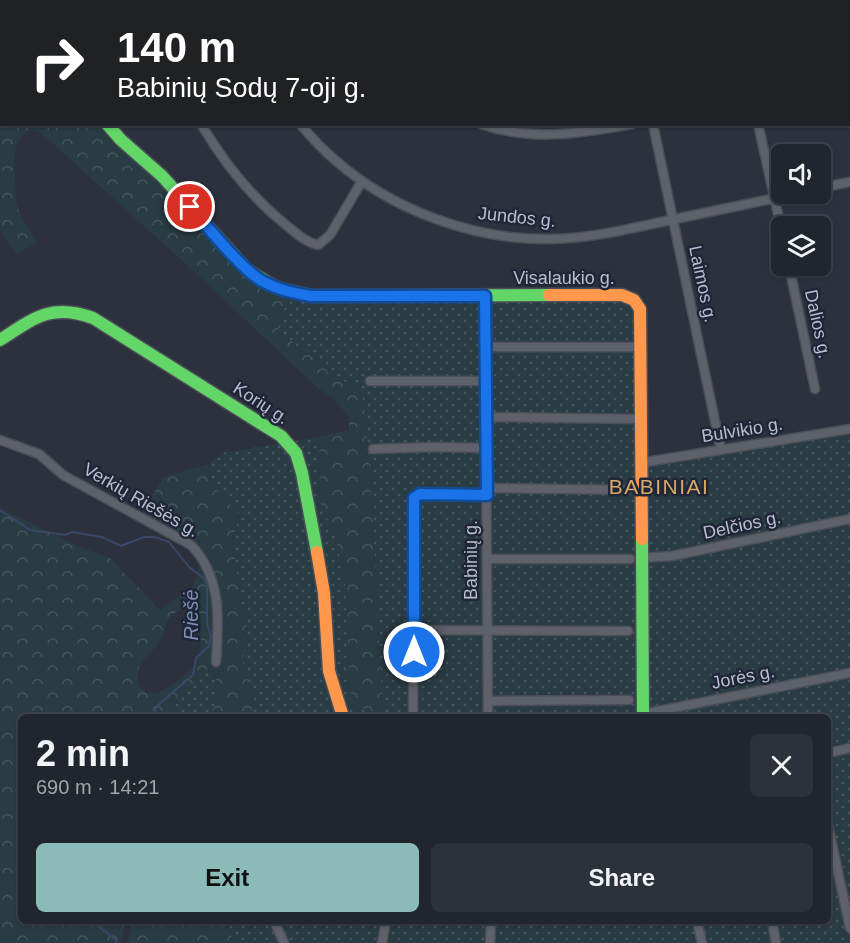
<!DOCTYPE html>
<html lang="en">
<head>
<meta charset="utf-8">
<style>
  :root { --surface:#21252e; --page:#2d313a; --text:#f1f3f6; --muted:#a2a5aa; --line:#3e424a; --accent:#8bbbb9 }
  body { margin:0; font-family:Helvetica,sans-serif; background:var(--page); color:var(--text); height:100vh; display:flex; flex-direction:column; font-size:22px; white-space:nowrap }
  * { box-sizing:border-box; margin:0 }
  p { font-size:20px; color:var(--muted) }
  .icon { flex:none; width:33px; height:33px; fill:none; stroke:currentColor; stroke-width:2; stroke-linecap:round; stroke-linejoin:round }
  .map { position:relative; flex:1; overflow:hidden }
  .panel { position:absolute; left:18px; top:714px; width:813px; height:210px; display:flex; flex-direction:column; background:var(--surface); border-radius:9px; box-shadow:0 2px 4px #0004,0 0 0 2px var(--line) }
  .panel>* { flex:none }
  .banner { position:absolute; left:0px; top:0px; width:850px; height:126px; box-shadow:0 2px 4px #0004,0 0 0 2px var(--line); background:#202124; color:#fff; overflow:hidden }
  .controls { position:absolute; left:771px; top:144px; display:grid; gap:12px }
  .controls a { display:grid; place-items:center; width:60px; height:60px; border-radius:9px; background:var(--surface); box-shadow:0 2px 4px #0004,0 0 0 2px var(--line); font-size:30px }
  .pin { position:absolute; display:grid; place-items:center; width:51px; height:51px; color:#fff; margin:-26px; border:3px solid #fff; border-radius:50%; box-shadow:0 2px 6px #0007 }
  .me { position:absolute; width:66px; margin:-33px; rotate:0deg; stroke-linejoin:round; filter:drop-shadow(0 0 4px #0008) }
  .turn { display:flex; align-items:center; gap:21px; height:126px; padding:0 18px; font-size:27px }
  .turn .icon { width:78px; height:78px; stroke-width:2.5 }
  .turn b { display:block; font-size:42px; line-height:51px }
  .round { display:grid; place-items:center; flex:none; width:63px; height:63px; border-radius:9px; background:var(--page) }
  .head { display:flex; align-items:center; justify-content:space-between; height:102px; padding:0 18px }
  h1 { font-size:36px; font-weight:800; line-height:45px }
  .primary-button { display:flex; gap:12px; margin-top:auto; padding:12px 18px }
  .primary-button a { flex:1; height:69px; border-radius:9px; background:var(--accent); color:#111; font-size:24px; font-weight:800; line-height:69px; text-align:center }
  .primary-button a+a { background:var(--page); color:var(--text) }
  .map>svg:first-child { display:block }
</style>
</head>
<body>
<div class="map">
<svg width="850" height="943" viewBox="0 0 850 943">
  <defs>
    <pattern id="green-dots" width="8" height="8" patternUnits="userSpaceOnUse" patternTransform="scale(1.5)"><rect width="8" height="8" fill="#293b43"/><path d="M2 2h.1M6 6h.1" fill="none" stroke="#46555d" stroke-width="1.8" stroke-linecap="round"/></pattern>
    <pattern id="forest-crowns" width="20" height="18" patternUnits="userSpaceOnUse" patternTransform="scale(1.5)"><rect width="20" height="18" fill="#293b43"/><path d="M2 6a3 3 0 1 1 6 0M12 15a3 3 0 1 1 6 0" fill="none" stroke="#46555d"/></pattern>
  </defs>
  <rect width="100%" height="100%" fill="#2c313d"/>
  <path fill="url(#green-dots)" d="M625 299 636 307 638 466 850 435V943H236L225 921H828V717H383L372 505 364 402 360 393 283 335 278 329 282 313 290 300Z
    M319 437 320 501 336 539 345 582 351 708 367 709 372 717H250L252 714V690L243 669 244 638 247 623 241 601 232 539 240 516 216 489 210 473 209 464 222 453Z
    M207 669 212 670C222 686 218 702 209 717H171L178 699Z"/>
  <path fill="url(#forest-crowns)" fill-rule="evenodd" d="M70 0V1L2 2V124L98 125C111 148 143 165 162 184 190 213 233 276 268 293 275 296 283 298 290 300L282 313 278 329 283 335 360 393 364 402 372 505 383 717H372L367 709 351 708 345 582 336 539 320 501 319 437 349 430V417L334 399 319 389 185 263 40 132 33 130 27 131 17 143 14 155 16 203 21 216 37 243 16 254 0 231V1Z
    M209 464 210 474 216 489 240 516 232 539 241 601 247 623 244 638 243 669 252 690 254 703 250 717H209C218 702 222 686 212 670L207 669 178 699 171 717H21V921H126L120 943H0V508L82 548 110 558 158 608 162 609 193 586 198 573 200 560 193 543 143 512 162 480 169 475ZM185 607H191C198 612 198 620 199 628 201 640 202 650 197 661 192 672 160 698 147 693 145 692 141 687 139 686 134 663 145 660 158 644 173 625 157 622 185 607Z
    M133 921H225L236 943H128Z"/>
  <g fill="none" stroke-linecap="round" stroke-linejoin="round">
    <path stroke="#3a4768" stroke-width="2" d="M0 510 30 530 66 535 72 532 102 537 121 546 144 537H154L169 542 189 567 205 579 207 587V624L211 636 209 646 196 658 193 675 157 706 153 717
      M95 921 98 926 116 940V943"/>
    <defs>
      <path id="street" d="M76 0V2
        M149 0V2
        M233 0 234 2
        M342 0 343 2
        M627 0V2
        M731 0 732 2
        M838 0 839 2
        M849 50 850 55
        M201 124C224 163 251 197 286 225 296 233 305 242 318 245L330 235 362 181
        M300 124C311 137 323 150 335 160 392 210 473 240 549 239 587 239 624 230 661 222 706 213 750 203 795 194
        M481 124C531 142 582 133 632 124
        M653 124 721 450
        M758 124 782 232
        M820 188 850 182
        M789 266 815 389
        M485 296 488 717
        M487 347H640
        M370 381H487
        M487 417 640 419
        M0 440 39 454 63 475 191 545C222 577 219 621 216 662
        M373 449 435 447 486 448
        M640 463 850 429
        M487 488 627 490
        M640 558 672 556 850 519
        M487 559H630
        M414 630 628 631
        M488 701 629 700
        M643 714 850 673
        M413 717 414 498 420 494 487 495
        M828 753 850 748
        M828 825 850 928
        M274 921 284 943
        M697 921 702 943
        M772 921 776 943
        M382 943 386 921
        M490 943 491 921"/>
      <path id="fast" d="M107 124 121 140 162 176 247 270 277 288 311 296 549 295
        M0 340C34 318 51 303 93 318L281 436 296 453 302 473 317 552
        M642 539 643 717"/>
      <path id="slow" d="M549 295H622L634 300 640 309 642 539
        M317 552 324 593 329 671 343 717"/>
    </defs>
    <use href="#street" stroke="#4a4e57" stroke-width="11"/>
    <use href="#fast" stroke="#4a4e57" stroke-width="15"/>
    <use href="#slow" stroke="#4a4e57" stroke-width="15"/>
    <use href="#street" stroke="#5e616a" stroke-width="8"/>
    <use href="#fast" stroke="#63d668" stroke-width="12"/>
    <use href="#slow" stroke="#ff974d" stroke-width="12"/>
  </g>
  <g fill="none" stroke-linecap="round" stroke-linejoin="round">
    <defs>
      <path id="route" d="M190 207C208 227 241 269 262 281 278 290 294 293 311 296H485L487 495 420 494 414 498V652"/>
    </defs>
    <use href="#route" stroke="#114b97" stroke-width="15"/>
    <use href="#route" stroke="#1a73e8" stroke-width="10"/>
  </g>
  <g text-anchor="middle" dominant-baseline="central" stroke-width="5" stroke-linejoin="round" paint-order="stroke">
    <g font-size="18" fill="#b8bdcc" stroke="#1f2638">
      <text transform="translate(517 217) rotate(6)">Jundos g.</text>
      <text x="564" y="278">Visalaukio g.</text>
      <text transform="translate(703 284) rotate(78)">Laimos g.</text>
      <text transform="translate(818 324) rotate(78)">Dalios g.</text>
      <text transform="translate(261 403) rotate(33)">Korių g.</text>
      <text transform="translate(742 430) rotate(-9)">Bulvikio g.</text>
      <text transform="translate(141 500) rotate(30)">Verkių Riešės g.</text>
      <text transform="translate(742 525) rotate(-12)">Delčios g.</text>
      <text transform="translate(471 560) rotate(-90)">Babinių g.</text>
      <text transform="translate(743 677) rotate(-11)">Jorės g.</text>
    </g>
    <g font-size="20" font-style="italic" fill="#7e8eb4" stroke="#1f2638">
      <text transform="translate(191 615) rotate(-90)">Riešė</text>
    </g>
    <g font-size="21" letter-spacing="1.5" fill="#d8a867" stroke="#1f2638">
      <text x="659" y="486">BABINIAI</text>
    </g>
  </g>
</svg>
<div class="controls">
<a><svg class="icon" aria-label="sound" viewBox="0 0 24 24"><path d="M4 9h4l5-4v14l-5-4H4zM17 9q2 3 0 6"/></svg></a>
<a><svg class="icon" aria-label="layers" viewBox="0 0 24 24"><path d="M12 4l9 5-9 5-9-5zM3 14l9 5 9-5"/></svg></a>
</div>
<div class="pin" style="left:190px;top:207px;background:#d93025"><svg class="icon" aria-label="arrive" viewBox="0 0 24 24"><path d="M6 21V4h12l-3 4 3 4H6"/></svg></div>
<svg class="me" style="left:414px;top:652px" viewBox="-20 -20 40 40"><circle r="17" fill="#1a73e8" stroke="#fff" stroke-width="3"/><path d="M0-11L8 9 0 5-8 9z" fill="#fff"/></svg>
<div class="banner">
<div class="turn"><svg class="icon" aria-label="right" viewBox="0 0 24 24"><path d="M7 20v-9h11M14 6l5 5-5 5"/></svg><div><b>140 m</b>Babinių Sodų 7-oji g.</div></div>
</div>
<section class="panel">
<div class="head"><div><h1>2 min</h1><p>690 m · 14:21</p></div><a class="round"><svg class="icon" aria-label="close" viewBox="0 0 24 24"><path d="M6 6l12 12M18 6L6 18"/></svg></a></div>
<div class="primary-button"><a>Exit</a><a>Share</a></div>
</section>
</div>
</body>
</html>
